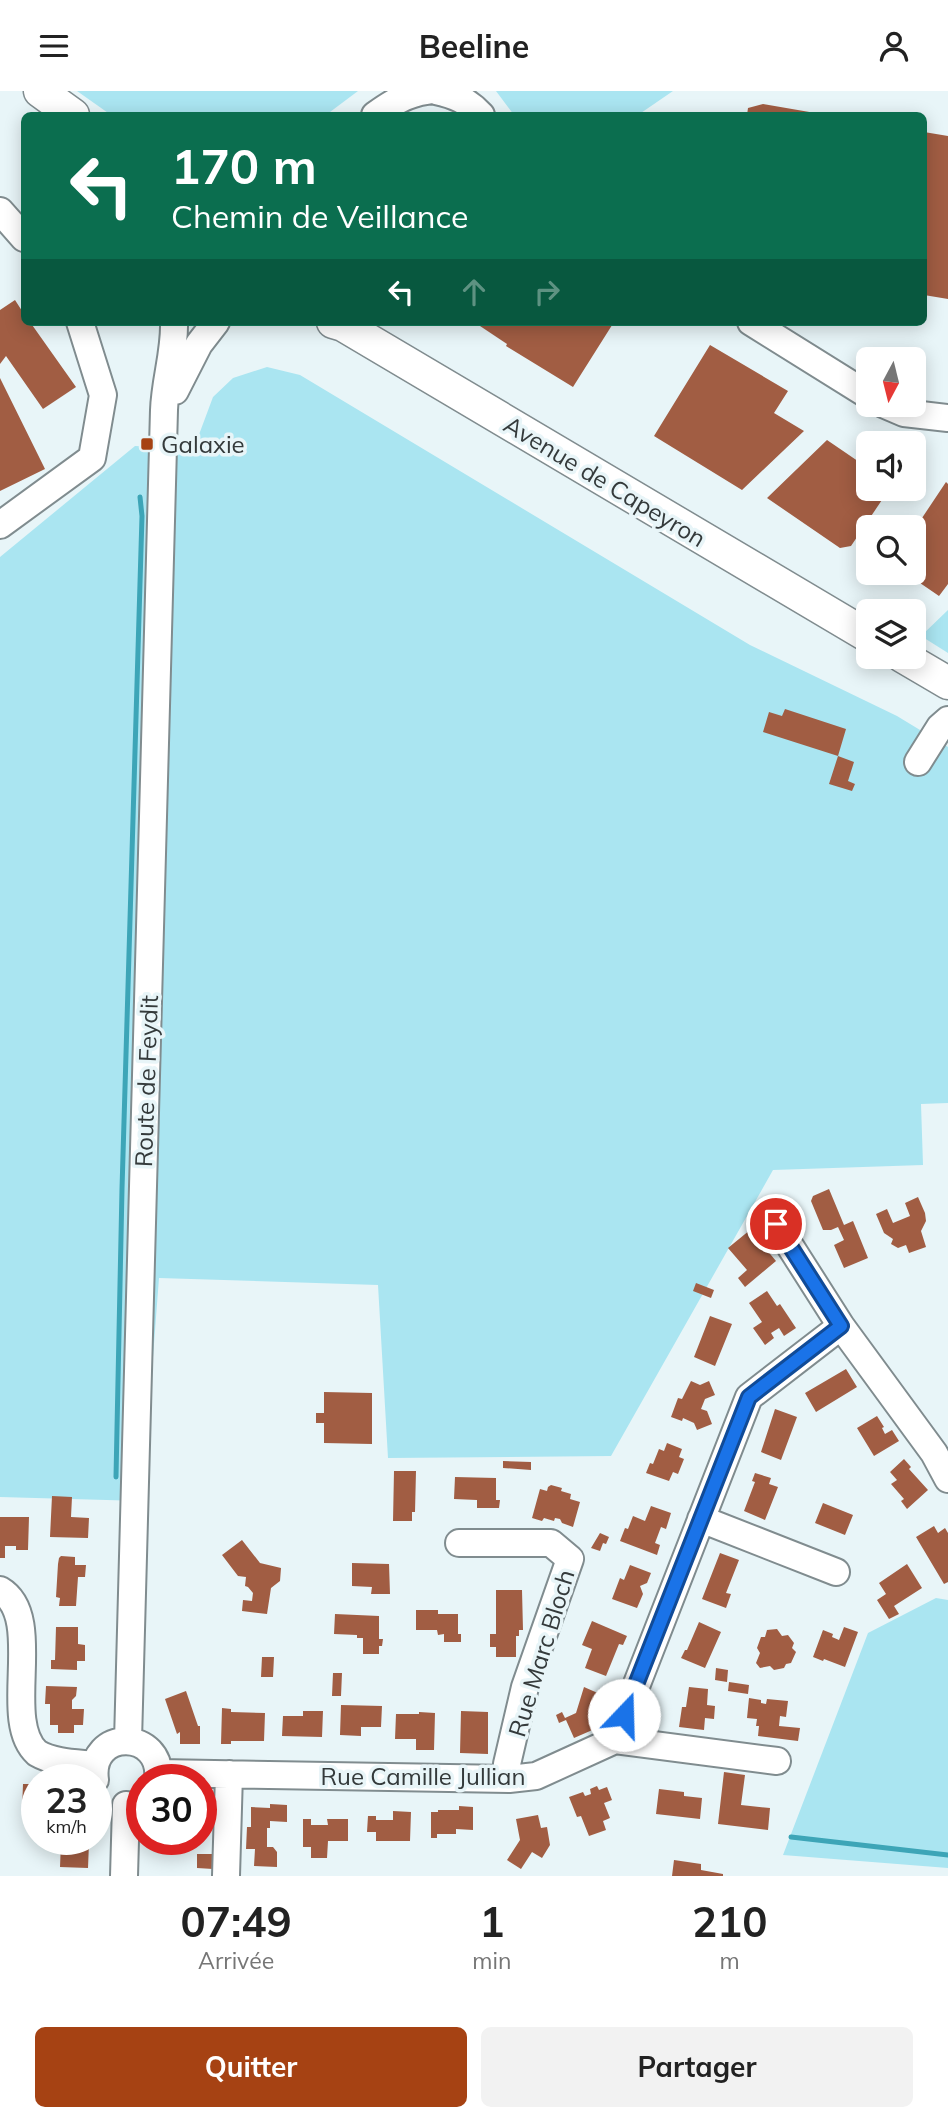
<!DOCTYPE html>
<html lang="fr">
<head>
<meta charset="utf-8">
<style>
  :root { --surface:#fff; --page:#f2f2f2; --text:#222; --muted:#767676; --accent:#a64213 }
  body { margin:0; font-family:Mulish,sans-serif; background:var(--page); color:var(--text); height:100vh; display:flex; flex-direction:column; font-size:26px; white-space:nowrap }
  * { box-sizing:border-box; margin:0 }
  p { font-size:23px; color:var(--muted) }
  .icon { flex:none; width:38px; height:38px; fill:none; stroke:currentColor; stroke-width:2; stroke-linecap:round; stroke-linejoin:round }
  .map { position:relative; height:1785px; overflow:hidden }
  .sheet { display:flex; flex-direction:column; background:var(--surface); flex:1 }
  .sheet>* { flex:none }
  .hud { position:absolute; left:21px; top:21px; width:906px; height:214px; border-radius:10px; box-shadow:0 4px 18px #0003; background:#0b6e4f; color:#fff; overflow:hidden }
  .needle { width:46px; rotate:187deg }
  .controls { position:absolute; left:856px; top:256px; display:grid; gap:14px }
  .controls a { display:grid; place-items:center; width:70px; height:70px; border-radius:10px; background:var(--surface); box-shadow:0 4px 18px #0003; font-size:35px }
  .speed { position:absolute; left:21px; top:1673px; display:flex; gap:14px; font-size:35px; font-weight:700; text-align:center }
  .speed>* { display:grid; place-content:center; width:91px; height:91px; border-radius:50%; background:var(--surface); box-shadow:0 4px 18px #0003; line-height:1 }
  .speed small { font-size:18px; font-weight:400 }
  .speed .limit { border:10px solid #d22; background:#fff; color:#111 }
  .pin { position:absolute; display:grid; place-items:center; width:60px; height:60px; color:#fff; margin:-30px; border:4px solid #fff; border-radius:50%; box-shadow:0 2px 7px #0007 }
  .me { position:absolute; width:77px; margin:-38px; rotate:21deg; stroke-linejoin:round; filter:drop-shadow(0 0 5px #0008) }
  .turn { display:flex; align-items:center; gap:24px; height:147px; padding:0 35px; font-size:32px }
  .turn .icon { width:91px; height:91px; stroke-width:2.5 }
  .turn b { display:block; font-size:49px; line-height:60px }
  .lanes { display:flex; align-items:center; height:66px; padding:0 35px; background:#0003; justify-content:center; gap:35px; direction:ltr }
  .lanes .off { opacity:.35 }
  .eta { display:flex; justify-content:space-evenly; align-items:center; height:119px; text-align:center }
  .eta b { font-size:42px; font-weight:700; line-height:49px }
  .cta { display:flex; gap:14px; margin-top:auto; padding:14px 35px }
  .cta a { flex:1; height:80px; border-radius:10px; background:var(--accent); color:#fff; font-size:28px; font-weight:700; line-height:80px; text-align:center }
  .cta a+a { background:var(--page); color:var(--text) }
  header { display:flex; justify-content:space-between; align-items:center; height:91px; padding:0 35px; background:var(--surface); font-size:32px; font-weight:700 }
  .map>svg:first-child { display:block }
</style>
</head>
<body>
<header><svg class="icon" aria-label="menu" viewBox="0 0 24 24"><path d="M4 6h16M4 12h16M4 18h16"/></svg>Beeline<svg class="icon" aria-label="person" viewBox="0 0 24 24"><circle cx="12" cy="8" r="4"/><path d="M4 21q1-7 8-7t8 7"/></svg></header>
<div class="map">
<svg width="948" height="1785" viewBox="0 0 948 1785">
  <rect width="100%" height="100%" fill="#e8f5f8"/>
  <path fill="#aae5f1" d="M77 0H358L326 24H111Z
    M496 0H673L638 24H514Z
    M267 276 300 284 750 554 897 625 948 656V1012L921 1013 923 1074 773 1079 611 1365 388 1367 378 1194 159 1187 142 1410 0 1406V466L135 355 194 357 213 306 233 287Z
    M948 519V562L921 545Z
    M936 1507 948 1509V1777L783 1764 868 1542Z"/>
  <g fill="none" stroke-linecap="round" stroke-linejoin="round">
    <path stroke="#3da5b7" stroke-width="5" d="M116 1386 122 1098 142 425 140 406
      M791 1746 948 1764"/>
  </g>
  <path fill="#a15d43" d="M763 13 821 23 820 24H747L748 17Z
    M924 41 948 45V208L924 204Z
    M15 209 24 223V231H30L76 296 43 318 6 265 0 273V219Z
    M477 231H614L573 296 506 255 507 253 480 235Z
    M710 254 788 300 774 322 804 340 742 399 654 345Z
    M0 287 45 378 0 400Z
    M827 349 868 377V397H890L851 455 840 457 767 407Z
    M946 391 948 393V493L939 505 904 481H914V439Z
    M785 618 846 638 838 665 763 641 769 621 782 625Z
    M838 665 854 671 848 690 855 693 852 700 829 693Z
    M829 1098 844 1134 853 1130 868 1167 844 1177 834 1154 844 1149 838 1136 831 1139H823L811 1110 813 1105Z
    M918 1106 925 1122 926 1130 921 1140 926 1156 909 1162 906 1154 898 1157 891 1153 893 1148 884 1142 876 1123 887 1118 893 1132 910 1125 905 1112Z
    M750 1139 776 1170 745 1196 738 1187 747 1179 728 1157Z
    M696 1192 714 1199 711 1207 693 1200Z
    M767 1200 777 1215 780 1213 796 1237 784 1245 779 1237 771 1242 774 1247 765 1254 753 1237 762 1231 749 1212Z
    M710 1225 732 1233 715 1275 694 1266Z
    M846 1278 857 1296 816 1321 805 1302Z
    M691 1290 700 1294 709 1290 715 1304 705 1308 701 1318 707 1320 712 1333 697 1339 694 1332 683 1327 682 1330 671 1326 678 1307 682 1308Z
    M324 1301 372 1302V1353L324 1352V1332H316V1322H324Z
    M775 1318 797 1326 781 1369 761 1361Z
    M877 1325 884 1336 882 1337 885 1343 892 1339 899 1350 874 1365 857 1337Z
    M667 1352 682 1358 679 1366 684 1368 678 1383 673 1381 669 1390 646 1382 650 1372 653 1373 659 1358 664 1360Z
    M904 1368 911 1376 909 1378 928 1399 907 1418 901 1410 904 1408 891 1393 897 1389 890 1381Z
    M503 1370 531 1371V1379L503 1377Z
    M394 1380H416L415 1421H412V1430H393Z
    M755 1382 771 1387 769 1393 778 1396 765 1429 744 1420 755 1391 752 1390Z
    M455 1386 496 1387V1409H500L499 1417H477V1409L454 1408Z
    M551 1394 562 1397 561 1400 571 1403 570 1408 580 1411 573 1436 562 1432 560 1428 555 1427 554 1430 544 1427 542 1430 532 1427 540 1398 547 1400 548 1396Z
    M52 1405 72 1406 71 1426 89 1427 88 1447 50 1446Z
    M823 1412 853 1424 845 1444 815 1432Z
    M651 1415 671 1422 666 1438 661 1436 655 1452 660 1454 657 1464 620 1450 625 1437 628 1438 633 1425 645 1430Z
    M0 1426H29L28 1459H16V1455H5V1467H0Z
    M934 1435 938 1442 945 1437 948 1442V1491L944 1493 916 1446Z
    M600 1442 609 1446 606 1453 603 1452 600 1460 591 1457Z
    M242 1449 260 1472 281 1477 280 1490 271 1497 267 1523 242 1520 243 1509 252 1510 253 1502 248 1496 245 1495 246 1486 238 1485 222 1464Z
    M720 1462 739 1469 726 1502 731 1503 726 1517 702 1508Z
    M61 1465 75 1466V1474H86L85 1486H78L76 1515H59L60 1507 56 1506 58 1473 59 1467Z
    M352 1472 389 1473 390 1503H371L372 1496 352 1495Z
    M907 1473 922 1497 894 1515 899 1523 889 1528 877 1509 886 1503 879 1492Z
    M630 1474 651 1482 647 1492 640 1495 643 1503 637 1517 612 1508 620 1487 624 1489Z
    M496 1499H522L523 1539H519V1545H516V1566H496V1556H490V1543H496Z
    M416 1519H438V1523H458V1543H461V1551H444V1543L438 1544 437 1539H416Z
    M335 1523 379 1525V1548H383L382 1555H379V1563H363V1547H357V1544L334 1543Z
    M592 1530 627 1545 623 1554 619 1553 606 1585 585 1577 592 1558 582 1554Z
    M699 1531 721 1541 705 1577 681 1567 685 1559H687Z
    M56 1536H78V1553L85 1554V1570H77V1579L51 1578V1569H55Z
    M844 1536 858 1541 845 1576 824 1568 823 1570 813 1566 823 1539 833 1543 832 1546 839 1549Z
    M777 1538 782 1545 788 1544 794 1552 792 1557 796 1561 791 1572 786 1573 784 1577 774 1579 770 1575 760 1577 756 1572 760 1562 757 1557 761 1546H765L767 1539Z
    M262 1566H274L273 1586H261Z
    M716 1577 728 1579 727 1591 715 1589Z
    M333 1582H342L341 1605H332Z
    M729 1591 749 1594 748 1603 728 1600Z
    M46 1595 77 1596 76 1605 72 1609V1618H84L83 1634H74V1642H58V1634H50V1613H45Z
    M584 1596 609 1607 602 1624 599 1622 596 1630 599 1631 597 1637 574 1647 566 1629 559 1632 556 1624 562 1621 565 1627 576 1622Z
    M689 1596 708 1598 707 1614 715 1615 714 1628 705 1627 704 1639 679 1636 682 1616H686Z
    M186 1600 198 1635H200V1653H180V1641L177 1643 165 1608Z
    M749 1607 761 1609V1612L766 1613 767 1608 788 1610 786 1626 780 1625 779 1635 800 1637 798 1650 758 1645 759 1635H756L757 1628 747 1627Z
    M341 1614 382 1615 381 1636H361V1645L340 1644Z
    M222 1617 231 1618V1621L265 1622 264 1650H231V1653H221Z
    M303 1620H323L322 1646 282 1645 283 1625H303Z
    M461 1620 488 1621V1663L460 1662Z
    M419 1621 435 1622 434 1659H416V1648H395L396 1623H419Z
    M724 1681 745 1684 741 1714 770 1717 768 1739 718 1733Z
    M23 1693H37V1720H22Z
    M597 1695 599 1699 607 1696 612 1709 604 1712 610 1727 603 1730 606 1739 589 1745 581 1725 577 1726 569 1706 583 1701 585 1705 591 1703 590 1698Z
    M659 1698 684 1701V1705L702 1707 700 1728 656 1723Z
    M270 1713 287 1714V1731L270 1730V1737H267V1756H273L277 1761V1776L254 1775 255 1758H246L247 1736H251V1716L270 1717Z
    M459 1715 473 1716V1739L456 1738V1743H437V1747H431V1721H438V1719H459Z
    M393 1720 411 1721 410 1750H376V1741H367L368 1725H376V1729H393Z
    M538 1724 541 1737 547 1736 550 1754 542 1767 532 1761 521 1778 507 1769 520 1749 516 1728Z
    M303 1728H311V1734H328L327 1728H348V1750H328L327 1767H311V1756H303Z
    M61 1751 89 1752 88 1777 60 1776Z
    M197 1763H214L213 1778 197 1777Z
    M674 1769 701 1773V1779L723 1783V1785H672Z"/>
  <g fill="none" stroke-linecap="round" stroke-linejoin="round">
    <defs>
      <path id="minor" d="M436 0C455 4 468 10 481 24
        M375 24C392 12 406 3 427 0
        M0 120 24 147
        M751 231 868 304
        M175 300 199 253 216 231
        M883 313 904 322 948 327
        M0 434 92 367 103 304 80 231
        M918 671 940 636 948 629
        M776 1133 841 1235 934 1362 948 1388
        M701 1428 836 1481
        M459 1452H551L570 1468 525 1596 507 1673 509 1688
        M0 1499C46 1526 0 1629 37 1662 54 1672 76 1672 94 1674
        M615 1649 777 1670
        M128 1650 164 319C165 289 175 261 174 231
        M159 1682 509 1688 536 1685 615 1649 749 1306 841 1235
        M95 1689C88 1637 164 1638 158 1689
        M124 1785 126 1714
        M226 1785 229 1683"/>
      <path id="major" d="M40 0 73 24
        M333 231 343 234 868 545
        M902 565 948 592"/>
    </defs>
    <use href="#minor" stroke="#808c8f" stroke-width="30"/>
    <use href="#major" stroke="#808c8f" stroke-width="35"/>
    <use href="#minor" stroke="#fff" stroke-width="26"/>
    <use href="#major" stroke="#fff" stroke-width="32"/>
  </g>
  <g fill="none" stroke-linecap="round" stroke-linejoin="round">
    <defs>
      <path id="route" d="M624 1624 749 1306 841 1235 776 1133"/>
    </defs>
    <use href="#route" stroke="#114b97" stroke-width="18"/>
    <use href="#route" stroke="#1a73e8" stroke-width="12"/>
  </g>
  <rect fill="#a64213" stroke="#e8f5f8" stroke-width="2.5" x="140" y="346" width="14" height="14" rx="3.5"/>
  <g text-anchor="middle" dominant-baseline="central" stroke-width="7" stroke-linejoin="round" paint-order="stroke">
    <g font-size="24" fill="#343a3b" stroke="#e8f5f8" text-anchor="start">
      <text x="161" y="353">Galaxie</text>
    </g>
    <g font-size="24" fill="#343a3b" stroke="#e8f5f8">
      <text transform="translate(605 390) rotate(31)">Avenue de Capeyron</text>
      <text transform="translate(146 990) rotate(-88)">Route de Feydit</text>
      <text transform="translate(541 1562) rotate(-73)">Rue Marc Bloch</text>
      <text x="423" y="1685">Rue Camille Jullian</text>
    </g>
  </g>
</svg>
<div class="controls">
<a><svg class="needle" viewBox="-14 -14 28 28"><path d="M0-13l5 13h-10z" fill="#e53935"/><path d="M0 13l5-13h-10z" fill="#767676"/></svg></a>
<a><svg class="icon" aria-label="sound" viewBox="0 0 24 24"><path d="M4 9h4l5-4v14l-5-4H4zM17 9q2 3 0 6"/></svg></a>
<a><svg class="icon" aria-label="search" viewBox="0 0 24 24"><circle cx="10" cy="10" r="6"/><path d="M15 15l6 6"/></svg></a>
<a><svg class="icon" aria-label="layers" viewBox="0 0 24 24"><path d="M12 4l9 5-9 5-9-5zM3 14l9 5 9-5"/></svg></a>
</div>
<div class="speed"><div>23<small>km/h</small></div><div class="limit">30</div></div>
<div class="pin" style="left:776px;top:1133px;background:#d93025"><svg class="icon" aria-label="arrive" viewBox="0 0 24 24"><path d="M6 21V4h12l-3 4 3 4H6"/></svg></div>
<svg class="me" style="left:624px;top:1624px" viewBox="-20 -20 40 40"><circle r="19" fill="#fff"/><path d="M0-13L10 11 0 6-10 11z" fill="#1a73e8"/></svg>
<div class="hud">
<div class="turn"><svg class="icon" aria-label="left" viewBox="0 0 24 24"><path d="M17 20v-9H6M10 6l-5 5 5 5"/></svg><div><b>170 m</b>Chemin de Veillance</div></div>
<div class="lanes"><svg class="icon" aria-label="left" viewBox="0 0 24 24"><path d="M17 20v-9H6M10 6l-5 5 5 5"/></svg><svg class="icon off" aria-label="ahead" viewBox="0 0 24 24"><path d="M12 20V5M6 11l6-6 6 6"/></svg><svg class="icon off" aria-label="right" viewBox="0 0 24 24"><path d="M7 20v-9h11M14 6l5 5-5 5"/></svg></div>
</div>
</div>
<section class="sheet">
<div class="eta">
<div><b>07:49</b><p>Arrivée</p></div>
<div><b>1</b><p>min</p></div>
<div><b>210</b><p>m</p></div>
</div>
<div class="cta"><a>Quitter</a><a>Partager</a></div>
</section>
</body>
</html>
